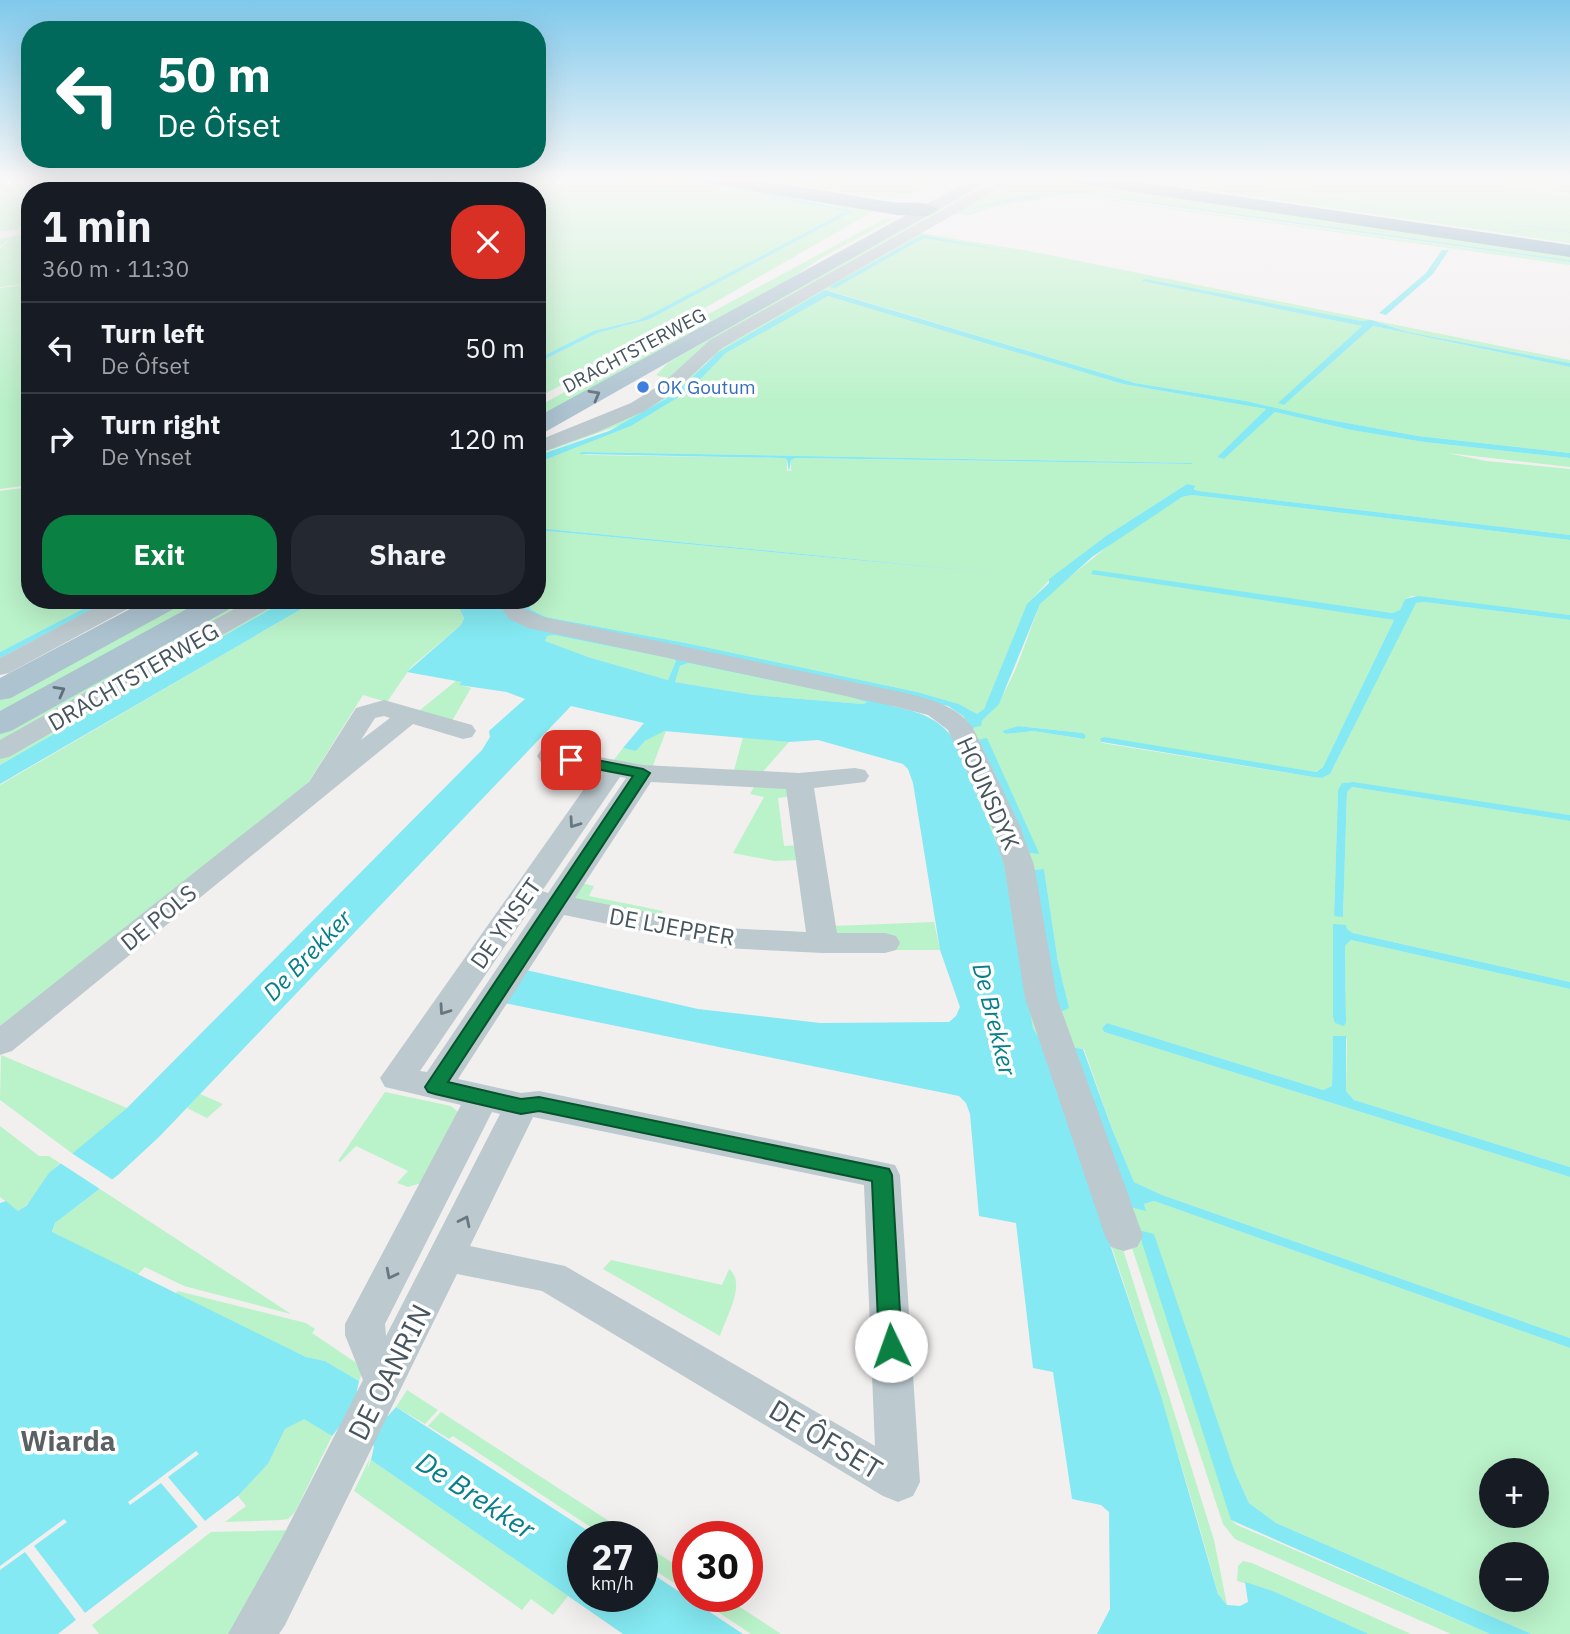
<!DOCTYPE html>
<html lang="en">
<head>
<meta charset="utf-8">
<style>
  :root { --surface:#171b24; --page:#242831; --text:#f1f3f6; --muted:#9ea1a6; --line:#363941; --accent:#0b8043 }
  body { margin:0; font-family:"IBM Plex Sans",sans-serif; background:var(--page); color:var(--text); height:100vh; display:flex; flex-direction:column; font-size:26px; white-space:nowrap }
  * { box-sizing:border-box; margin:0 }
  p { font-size:23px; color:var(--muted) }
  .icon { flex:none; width:38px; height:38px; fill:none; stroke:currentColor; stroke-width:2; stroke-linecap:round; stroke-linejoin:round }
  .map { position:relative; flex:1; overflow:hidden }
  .details { position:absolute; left:21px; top:182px; width:525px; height:427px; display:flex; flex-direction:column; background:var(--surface); border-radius:28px; box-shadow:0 7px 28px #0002 }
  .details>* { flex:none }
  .guide { position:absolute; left:21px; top:21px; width:525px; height:147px; border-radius:28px; box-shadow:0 7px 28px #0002; background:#00695c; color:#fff; overflow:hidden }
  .buttons { position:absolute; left:1479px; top:1458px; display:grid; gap:14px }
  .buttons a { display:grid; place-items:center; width:70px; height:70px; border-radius:50%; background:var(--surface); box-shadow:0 7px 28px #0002; font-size:35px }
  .speed { position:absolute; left:567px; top:1521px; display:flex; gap:14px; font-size:35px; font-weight:700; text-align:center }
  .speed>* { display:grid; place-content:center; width:91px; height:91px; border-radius:50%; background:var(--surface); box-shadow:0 7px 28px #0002; line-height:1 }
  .speed small { font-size:18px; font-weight:400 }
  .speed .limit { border:10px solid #d22; background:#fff; color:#111 }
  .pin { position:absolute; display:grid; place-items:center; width:60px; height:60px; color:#fff; margin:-30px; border-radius:14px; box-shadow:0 4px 10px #0006 }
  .me { position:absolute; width:77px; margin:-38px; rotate:357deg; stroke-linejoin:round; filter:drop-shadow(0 0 5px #0008) }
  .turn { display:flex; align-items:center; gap:24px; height:147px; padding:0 21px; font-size:32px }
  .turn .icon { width:91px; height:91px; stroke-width:2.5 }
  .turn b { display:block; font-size:49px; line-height:60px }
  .round { display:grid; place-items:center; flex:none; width:74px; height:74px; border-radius:28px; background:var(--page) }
  .headline { display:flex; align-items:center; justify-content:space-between; height:119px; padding:0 21px }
  h1 { font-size:42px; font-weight:700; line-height:52px }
  .cta { display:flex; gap:14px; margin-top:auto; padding:14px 21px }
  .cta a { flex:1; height:80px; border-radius:28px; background:var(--accent); color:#fff; font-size:28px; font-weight:700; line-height:80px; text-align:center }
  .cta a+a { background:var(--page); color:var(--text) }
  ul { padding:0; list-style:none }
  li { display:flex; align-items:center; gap:21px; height:91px; padding:0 21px; border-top:2px solid var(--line) }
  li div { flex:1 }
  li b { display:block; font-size:26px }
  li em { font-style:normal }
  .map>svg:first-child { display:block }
</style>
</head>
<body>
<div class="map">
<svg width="1570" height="1634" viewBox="0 0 1570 1634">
  <rect width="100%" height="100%" fill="#f2efef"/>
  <path fill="#baf2c9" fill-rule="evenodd" d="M0 178H75L62 191H30V218L17 230 0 231Z
    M78 178H421L427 181 425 178 432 181 358 191 65 190Z
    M443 178H667L846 211 645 318 593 331 537 359V191H478Z
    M677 178H694L861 206 872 212 696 313 537 398V363L598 333 650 319 852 211 836 206Z
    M756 178H942L906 196 888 199Z
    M992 178H1006L706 347 664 382 657 381 667 378 656 375 668 363 818 275Z
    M1014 178H1050L1570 253V260L1072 191 989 204 968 209 957 215 951 214Z
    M1128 178H1210L1570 233V243Z
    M1219 178H1465L1570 196V232Z
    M1474 178H1570V194Z
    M1060 193 1570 262V265L1076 196C1048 197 1020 202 993 208 983 210 971 217 961 215L982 207Z
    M886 218 893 219 821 258 764 297 537 422V407Z
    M30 233V283L0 287V248L11 239 0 246V239Z
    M920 233 1029 251 1570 360V363L1408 332 1378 322 1362 321 1144 281 1362 326 1279 403 1284 405 1373 326 1570 367V453L1418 436 1325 419 1246 401 1135 383 830 291 709 359 684 388 620 425 537 455V451L602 429 701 358Z
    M30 284V485L0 489V288Z
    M833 296 1123 384 1266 409 1217 457 1224 459 1275 412 1351 430 1424 442 1570 458V467L1447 453 1486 461 1570 469V535L1199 491 1187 484 1106 536 1052 577 1027 605 984 709 977 714 959 704 917 692 686 643 546 617 531 610 525 600H537V530L1037 577 537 528V463L631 426 689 391 726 353 823 297ZM582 452 1190 463 1191 464 795 458 791 460V471H787V459L783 458 588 455 582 454Z
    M30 487V600H100L0 652V491Z
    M1192 495 1570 540V615L1412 596 1405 599 1400 610 1394 613 1091 571 1394 620 1323 767 1315 772 1102 738V743L1313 777 1322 778 1330 774 1415 603 1424 602 1570 620V815L1347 782 1338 790 1334 915 1343 917 1347 792 1352 787 1570 821V982L1353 933 1347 929 1346 925H1333L1346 1022 1345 946 1351 940 1570 989V1167L1354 1100 1346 1091 1347 1039 1333 1036 1332 1086 1323 1090 1107 1023 1102 1028 1104 1032 1570 1177V1338L1162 1195 1134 1182 1112 1129 1084 1049 1070 1047 1146 1210 1144 1204 1154 1201 1570 1348V1634H1532L1276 1523 1249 1503 1234 1470 1231 1520 1237 1525 1490 1634H1451L1246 1544 1235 1539 1223 1524 958 720 553 626 530 616 908 696C934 702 955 706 972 728 1008 709 1025 641 1040 604L1051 592 1127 531 1182 497ZM1018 726 1083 733V739L1033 731 1006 734 1003 731ZM1044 869 1058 962 1069 1008 1032 870ZM1491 1470H1536V1516H1491ZM1491 1554H1536V1600H1491Z
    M179 600H214L0 718V697Z
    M235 600H258L0 746V731Z
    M275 600H286L0 765V755Z
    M317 600H455L464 618 461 625 411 667 387 702 363 695 298 799 0 1031V785Z
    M554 635 675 659 676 661 668 680 588 657 544 641 547 636Z
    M688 663 844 695 868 701 863 704 754 695 675 682 680 666Z
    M457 680 463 682 460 685 471 688 452 721 419 711Z
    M664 730 666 731 652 768 613 761 623 748 636 751 645 741Z
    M743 737 789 742 760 775 733 774Z
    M969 774 980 775 1101 1179 1214 1540 1227 1605 1218 1594C1168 1408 1105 1225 1042 1043L1033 1028Z
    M755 785 786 788 793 796 778 798 784 846 800 845 802 860 775 861 733 853 764 797 750 794Z
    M582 883 594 886 589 896 663 911 660 917 572 899Z
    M934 922 940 950H895L834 935 833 926Z
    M1 1055 127 1108 73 1154 0 1100Z
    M385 1092 451 1106 458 1112 421 1183 408 1187 397 1183 408 1171 356 1146 340 1162 338 1161Z
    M200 1094 223 1104 207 1118 187 1108Z
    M0 1126 39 1156H49L60 1163C44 1177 37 1200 18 1211L0 1197Z
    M100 1189 291 1314 184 1286 145 1267 137 1275 52 1233 55 1223Z
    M611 1260 722 1285 729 1269C747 1283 726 1317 720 1336L603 1269Z
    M178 1291 306 1323 315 1329 312 1333 364 1368 359 1381 325 1361 306 1357 175 1294Z
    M407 1390 438 1410 425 1424 396 1407Z
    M441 1412 632 1536H604L453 1436 449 1439 428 1426Z
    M304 1418 332 1436 295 1512 288 1519 281 1520 225 1522 246 1506 238 1496 268 1464 285 1429Z
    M370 1458 367 1470 371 1460 568 1596 553 1615 531 1599 522 1610 354 1491Z
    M296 1530 235 1634H99L92 1625 211 1532Z
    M642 1543 688 1573V1592L642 1562Z
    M1243 1561 1252 1563 1411 1634H1369L1273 1591 1237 1581 1238 1566Z
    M694 1596H723L781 1634H751Z"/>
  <path fill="#84e9f2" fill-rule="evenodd" d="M667 178 788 197 853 211 650 319 598 333 537 363V359L593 331 638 320 657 311 846 211 702 184 537 206 695 184Z
    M1210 178 1570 232V233Z
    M1072 191 1570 260V262L1075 193 1051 195 982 207 957 215C981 202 1045 191 1072 191Z
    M922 235 1007 251 924 238 835 288 829 287Z
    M1442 250H1449L1433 274 1386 315 1379 313 1426 273Z
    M1145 279 1362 321 1371 320 1408 332 1570 363V367L1373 326 1284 405 1278 403 1362 326 1142 281Z
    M825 290 1135 383 1246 401 1325 419 1418 436 1570 453V458L1424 442 1351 430 1275 412 1224 459 1217 457 1266 409 1123 384 828 296 726 353 689 391 631 426 537 463 539 455 609 431 676 393 717 353Z
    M582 452 1191 463 1192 464 795 458 791 460 789 472 787 459 783 458 579 454Z
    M1187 484 1195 486 1194 489 1199 491 1570 535V540L1192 495 1182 497 1092 557 1040 604 999 704 982 721 981 726 972 728 963 716 948 706 530 616 516 600H525L531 610 546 617 686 643 917 692 959 704 977 714 984 709 1027 604 1049 583V579L1106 536Z
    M537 528 1037 577 537 530Z
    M1093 570 1393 613 1400 610 1405 599 1418 596 1570 615V620L1424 602 1416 603 1330 774 1322 778 1313 777 1102 742 1100 739 1104 737 1316 772 1323 767 1394 620 1091 574Z
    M100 600H110L0 658V652Z
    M286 600H317L0 784V765Z
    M455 600H500L507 616 518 623 891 702 892 706C919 712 937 717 954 739L1003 859 1033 1028 1042 1043 1161 1396 1218 1594 1227 1605 1240 1606 1248 1602 1245 1582 1273 1591 1369 1634H1097L1110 1609 1109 1512 1101 1505 1072 1499 1053 1372 1033 1368 1016 1223 979 1216 970 1114 966 1103 959 1096 504 1003 526 970 698 1009 820 1023 949 1022 956 1016 960 1007 940 950 913 783 908 769 903 764 818 740 789 742 664 731 645 741 636 751 623 748 644 723 571 706 160 1136 118 1175 55 1223 52 1232 306 1357 325 1361 359 1381 356 1396 388 1416 396 1407 596 1536H583V1596H642V1567L743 1634H623L371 1460 374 1446 340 1426 332 1436 304 1419 285 1429 268 1464 238 1496 58 1634H0V1203L6 1201 18 1211 27 1205 49 1173 127 1108 482 750 490 737 489 731 525 699 507 692 459 685 462 682 407 672 461 625 464 618ZM554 635 674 659 676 661 668 680 588 657 545 641 547 636ZM688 663 844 695 867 702 863 704 754 695 675 682 680 666Z
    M1018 726 1083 733 1086 736 1084 739 1033 731 1006 734 1002 731Z
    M987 738 1039 853 1038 854 1026 852 976 740Z
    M1353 782 1570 815V821L1352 787 1347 792 1343 917 1334 916 1338 790 1342 783Z
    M1044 869 1058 962 1069 1008 1063 1011 1058 1009 1032 870Z
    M1333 924 1346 925 1347 929 1353 933 1570 982V989L1351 940 1345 946 1346 1022 1344 1026 1335 1023 1333 1017Z
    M1107 1023 1323 1090 1332 1086 1333 1036H1346V1091L1354 1100 1570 1167V1177L1104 1032 1102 1028Z
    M1070 1047 1083 1049 1112 1129 1134 1182 1162 1195 1570 1338V1348L1154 1201 1144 1204 1146 1211 1130 1207Z
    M1138 1230 1154 1234 1234 1470 1249 1503 1276 1523 1532 1634H1490L1231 1520Z"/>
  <path fill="#f2efef" d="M69 1152 73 1154 116 1182 103 1191 57 1161Z
    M196 1451 199 1454 168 1477 205 1521 238 1496 240 1499 64 1634H58L76 1620 25 1552 0 1570V1566L64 1519 67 1522 34 1546 85 1613 198 1527 161 1483 130 1505 128 1502Z"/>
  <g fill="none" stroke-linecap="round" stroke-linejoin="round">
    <path fill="#bcc9cf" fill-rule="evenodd" d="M424 178H444L475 191H454Z
      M1000 178H1017L722 348 675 391 645 411 595 433 537 454V441L631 403 663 383 710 340Z
      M109 600H138L135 605 9 673 0 675V658Z
      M250 600H278L275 605 9 757 0 759V740Z
      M496 600H519L525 609 543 617 901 692C928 699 956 704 973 728L1019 824 1034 865 1057 998 1143 1236 1137 1247 1124 1251 1111 1247 1105 1236 1025 998 1004 865 991 824 948 730 928 715 897 707 528 628 509 619Z
      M384 700 472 725 476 731 472 737 463 739 413 724 12 1051 0 1055V1026L309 782 356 708ZM384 716 390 718 361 740 375 718Z
      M550 748 643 765 799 773 855 768 865 770 869 776 865 782 814 788 837 933H885L896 936 900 943 896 950 885 953H823L725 948 564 915 458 1079 521 1093 539 1091 895 1165 900 1175 920 1482 913 1496 898 1502 883 1496 542 1291 457 1274 285 1625 279 1634H228L282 1538 363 1380 345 1335V1324L461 1105 385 1087 380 1078 596 772 541 762 537 756 541 750ZM620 777 626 778 548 893 542 891ZM651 782 786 789 806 932 725 928 575 898ZM531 908 537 909 427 1072 420 1071ZM492 1112 500 1114 386 1336 385 1324ZM533 1117 864 1185 875 1446 565 1266 470 1246Z"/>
    <path fill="#adc3d0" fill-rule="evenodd" d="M974 178H994L545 432 537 434V417Z
      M147 600H183L179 606 11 698 0 700V678Z
      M203 600H239L235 606 11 731 0 734V711Z"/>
    <path fill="#83a9c1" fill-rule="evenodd" d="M696 178C762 178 826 192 891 202 904 204 929 199 938 210L928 216 897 215 705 183Z
      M1065 178H1112L1570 245V257L1074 183Z"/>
  </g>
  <defs><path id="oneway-chevron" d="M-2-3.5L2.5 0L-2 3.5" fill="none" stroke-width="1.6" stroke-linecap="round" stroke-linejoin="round" transform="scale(1.75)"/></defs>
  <g stroke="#60707a">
    <use href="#oneway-chevron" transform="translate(595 395) rotate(-29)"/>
    <use href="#oneway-chevron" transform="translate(60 691) rotate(-29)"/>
  </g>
  <g stroke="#697880">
    <use href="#oneway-chevron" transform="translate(574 823) rotate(125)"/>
    <use href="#oneway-chevron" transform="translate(444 1010) rotate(125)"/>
    <use href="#oneway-chevron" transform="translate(465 1221) rotate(-64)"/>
    <use href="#oneway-chevron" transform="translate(391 1274) rotate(117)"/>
  </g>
  <linearGradient id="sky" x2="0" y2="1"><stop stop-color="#80c9ec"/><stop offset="0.44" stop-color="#f9f8f8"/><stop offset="1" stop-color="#f9f8f8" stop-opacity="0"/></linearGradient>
  <rect width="1570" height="407" fill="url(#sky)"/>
  <path fill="#0b8043" stroke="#07532c" stroke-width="2" d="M571 755 643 769 650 773 448 1082 521 1099 539 1097 889 1169 892 1175 902 1346 899 1353 891 1356 883 1353 879 1346 872 1181 539 1111 521 1114 435 1094 428 1092 425 1087 633 776 565 763 563 760 565 756Z"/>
  <circle fill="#3f7fe0" stroke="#fff" stroke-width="2.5" cx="643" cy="387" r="7"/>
  <g text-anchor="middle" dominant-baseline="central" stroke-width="7" stroke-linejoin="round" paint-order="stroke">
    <g font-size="19" fill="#46555e" stroke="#fff">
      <text transform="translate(634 350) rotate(-28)">DRACHTSTERWEG</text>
    </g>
    <g font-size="19" fill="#366cbe" stroke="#fff" text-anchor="start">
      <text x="657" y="387">OK Goutum</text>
    </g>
    <g font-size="23" fill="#46555e" stroke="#fff">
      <text transform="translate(133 676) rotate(-30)">DRACHTSTERWEG</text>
      <text transform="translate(989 793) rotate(66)">HOUNSDYK</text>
      <text transform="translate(158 917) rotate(-39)">DE POLS</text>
      <text transform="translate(505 923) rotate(-55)">DE YNSET</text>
      <text transform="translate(672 926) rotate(10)">DE LJEPPER</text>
    </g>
    <g font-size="24" font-style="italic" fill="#067f8b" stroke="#fff">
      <text transform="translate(307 955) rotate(-46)">De Brekker</text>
      <text transform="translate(995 1019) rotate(76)">De Brekker</text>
    </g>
    <g font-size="28" fill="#46555e" stroke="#fff">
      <text transform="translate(389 1372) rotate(-63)">DE OANRIN</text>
      <text transform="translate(826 1439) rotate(31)">DE ÔFSET</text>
    </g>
    <g font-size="28" font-weight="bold" fill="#5b6065" stroke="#fff">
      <text x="68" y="1440">Wiarda</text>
    </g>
    <g font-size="28" font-style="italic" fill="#067f8b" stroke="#fff">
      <text transform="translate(476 1495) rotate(33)">De Brekker</text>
    </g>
  </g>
</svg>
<div class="buttons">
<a>+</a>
<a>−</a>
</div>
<div class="speed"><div>27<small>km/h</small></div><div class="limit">30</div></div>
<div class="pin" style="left:571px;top:760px;background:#d93025"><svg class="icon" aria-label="arrive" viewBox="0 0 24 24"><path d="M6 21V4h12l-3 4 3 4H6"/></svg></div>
<svg class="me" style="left:891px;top:1346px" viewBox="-20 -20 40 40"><circle r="19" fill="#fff"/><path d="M0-13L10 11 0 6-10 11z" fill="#0b8043"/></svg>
<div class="guide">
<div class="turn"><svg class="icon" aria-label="left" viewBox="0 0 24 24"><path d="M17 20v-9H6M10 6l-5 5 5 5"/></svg><div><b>50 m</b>De Ôfset</div></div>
</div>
<section class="details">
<div class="headline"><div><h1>1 min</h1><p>360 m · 11:30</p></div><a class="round" style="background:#d93025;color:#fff"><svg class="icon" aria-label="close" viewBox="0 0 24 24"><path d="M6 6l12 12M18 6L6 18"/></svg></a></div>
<ul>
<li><svg class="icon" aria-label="left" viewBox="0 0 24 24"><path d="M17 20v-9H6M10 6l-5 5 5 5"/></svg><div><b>Turn left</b><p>De Ôfset</p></div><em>50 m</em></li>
<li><svg class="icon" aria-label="right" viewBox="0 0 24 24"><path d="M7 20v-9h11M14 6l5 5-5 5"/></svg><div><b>Turn right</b><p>De Ynset</p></div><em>120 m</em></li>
</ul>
<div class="cta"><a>Exit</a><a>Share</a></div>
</section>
</div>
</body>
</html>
